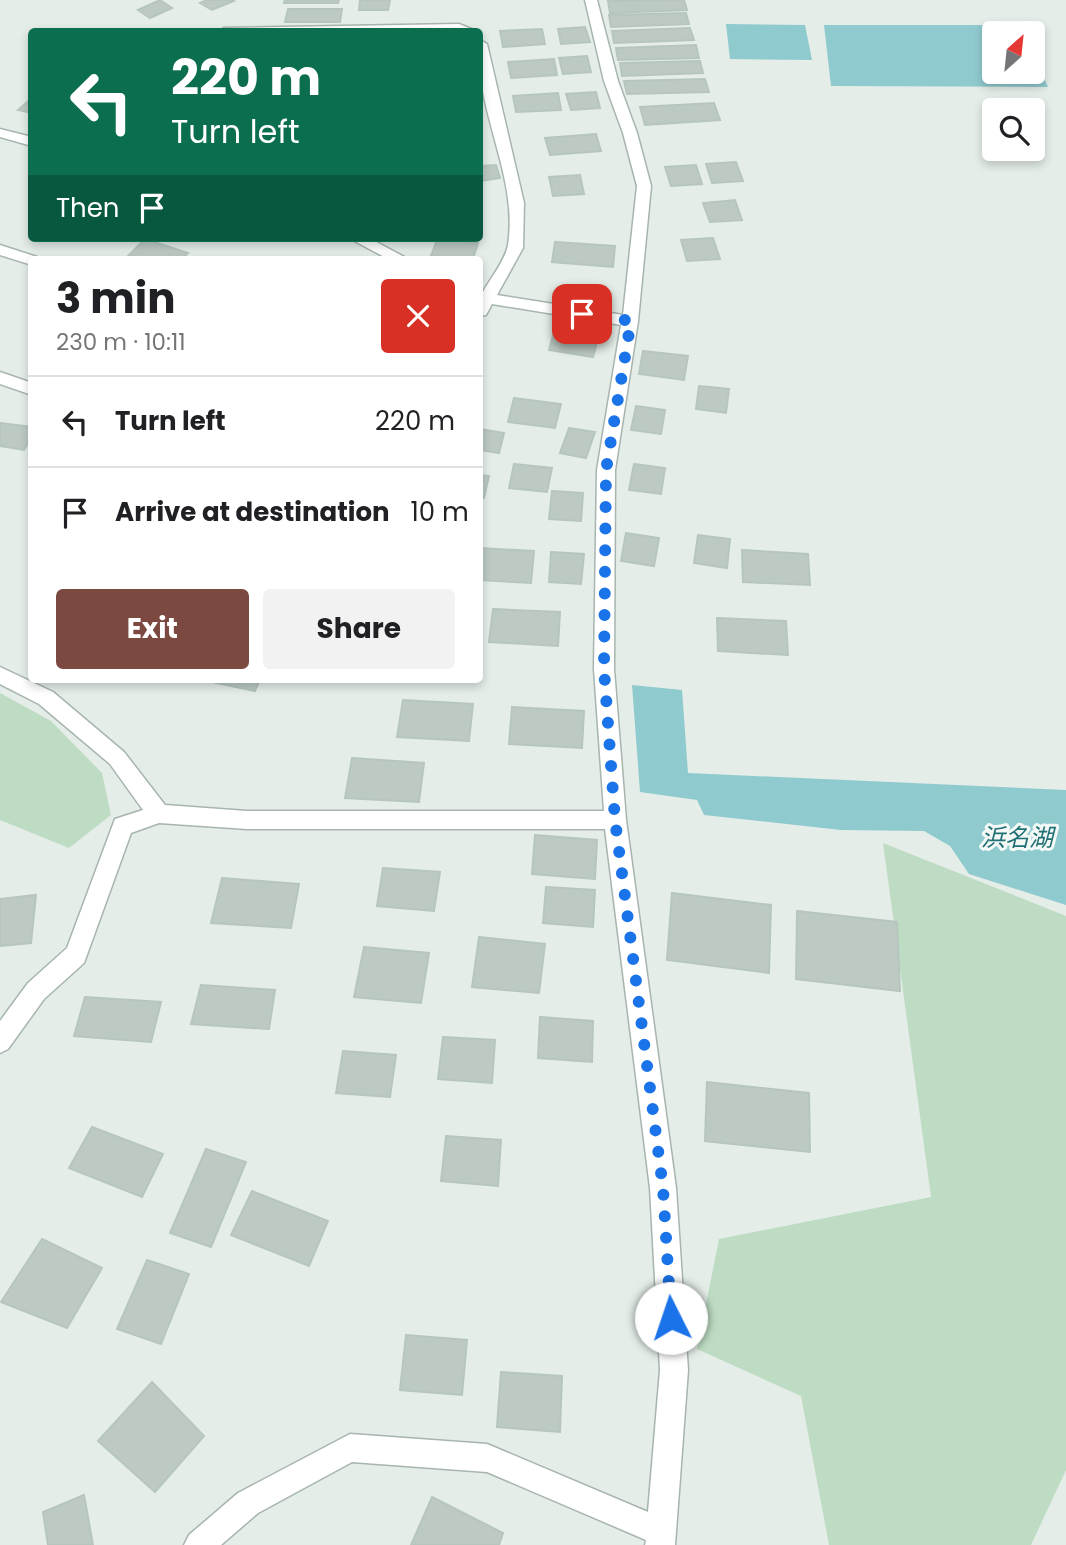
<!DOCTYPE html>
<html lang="en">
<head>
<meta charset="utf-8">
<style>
  :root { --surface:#fff; --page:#f2f2f2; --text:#202124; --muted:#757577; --line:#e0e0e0; --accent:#7b4940 }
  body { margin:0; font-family:Poppins,"Noto Sans JP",sans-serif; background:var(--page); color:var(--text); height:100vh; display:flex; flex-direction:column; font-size:26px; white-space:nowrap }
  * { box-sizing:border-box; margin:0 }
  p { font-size:23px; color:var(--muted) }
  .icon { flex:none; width:38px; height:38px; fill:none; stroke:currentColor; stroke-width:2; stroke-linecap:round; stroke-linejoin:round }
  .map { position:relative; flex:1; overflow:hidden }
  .drawer { position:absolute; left:28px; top:256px; width:455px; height:427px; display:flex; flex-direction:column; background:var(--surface); border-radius:7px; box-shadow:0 4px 10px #0003 }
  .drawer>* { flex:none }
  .guide { position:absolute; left:28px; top:28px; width:455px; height:214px; border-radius:7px; box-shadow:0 4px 10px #0003; background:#0b6e4f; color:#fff; overflow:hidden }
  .needle { width:46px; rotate:27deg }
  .buttons { position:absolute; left:982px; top:21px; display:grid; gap:14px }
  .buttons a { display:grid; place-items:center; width:63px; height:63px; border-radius:7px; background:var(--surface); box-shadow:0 4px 10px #0003; font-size:35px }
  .pin { position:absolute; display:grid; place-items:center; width:60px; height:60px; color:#fff; margin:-30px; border-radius:14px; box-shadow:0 4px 10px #0006 }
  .me { position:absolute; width:77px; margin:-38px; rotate:356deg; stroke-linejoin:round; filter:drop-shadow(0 0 5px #0008) }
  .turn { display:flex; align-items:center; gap:24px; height:147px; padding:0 28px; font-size:32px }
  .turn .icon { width:91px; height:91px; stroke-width:2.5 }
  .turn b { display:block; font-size:49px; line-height:60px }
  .then { display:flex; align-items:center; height:66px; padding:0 28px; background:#0003; gap:14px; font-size:26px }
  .round { display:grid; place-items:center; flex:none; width:74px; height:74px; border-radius:7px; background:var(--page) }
  .headline { display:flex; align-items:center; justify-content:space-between; height:119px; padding:0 28px }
  h1 { font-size:42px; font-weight:700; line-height:52px }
  .cta { display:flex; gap:14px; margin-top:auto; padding:14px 28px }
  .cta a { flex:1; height:80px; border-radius:7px; background:var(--accent); color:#fff; font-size:28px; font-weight:700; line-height:80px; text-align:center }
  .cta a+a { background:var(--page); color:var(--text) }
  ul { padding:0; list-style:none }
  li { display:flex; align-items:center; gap:21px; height:91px; padding:0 28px; border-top:2px solid var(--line) }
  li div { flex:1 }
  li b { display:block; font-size:26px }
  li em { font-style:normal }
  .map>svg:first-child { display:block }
</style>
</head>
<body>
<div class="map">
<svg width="1066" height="1545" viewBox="0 0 1066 1545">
  <rect width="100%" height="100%" fill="#e4ede8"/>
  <path fill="#bedcc3" d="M0 693 51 721 102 773 111 815 69 848 0 820Z
    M883 843 1066 916V1470L1031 1545H829L801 1396 697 1349 719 1239 931 1197Z"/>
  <path fill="#8fcacf" d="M726 24 805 25 812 60 730 59Z
    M824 25H1020L1024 33H994V72H1032L1033 53 1048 87 831 86Z
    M632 685 682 690 688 773 1066 790V905L969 874 950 846 924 831 841 830 704 815 697 800 640 792Z"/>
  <path fill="#bccac3" stroke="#b6c6be" stroke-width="2" d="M160 0 172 8 150 18 138 10Z
    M207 0H232L234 1 212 10 200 3Z
    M285 0H339L338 3H284Z
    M360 0H390L388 10H359Z
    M684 0 687 10 610 13 608 1Z
    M288 9H342L340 22H285Z
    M686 13 689 24 611 27 609 15Z
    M585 27 590 42 561 44 558 29Z
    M690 28 694 40 614 43 612 31Z
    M542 29 545 44 503 47 500 31Z
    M696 45 699 58 618 60 616 48Z
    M587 56 591 72 563 74 559 58Z
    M554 59 557 75 511 78 508 62Z
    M700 61 703 73 622 76 620 63Z
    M705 79 709 92 627 94 624 81Z
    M596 92 600 108 571 110 566 94Z
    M558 93 561 110 516 112 513 96Z
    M32 98V113L18 110Z
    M714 103 720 120 645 125 640 107Z
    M596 134 601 151 550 155 545 138Z
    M736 162 743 181 712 183 706 164Z
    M496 165 500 178 480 181V166Z
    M696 165 702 184 671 186 665 167Z
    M580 175 584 194 553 196 549 177Z
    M735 200 742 220 710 222 703 203Z
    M438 238 478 243 473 259 430 258Z
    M713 238 720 259 687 261 681 240Z
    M145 239 188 253 182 259H137L128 256Z
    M555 242 615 246 613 267 552 262Z
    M555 328 599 334 593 357 549 350Z
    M643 351 688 356 684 380 639 374Z
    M699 386 729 389 726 413 696 409Z
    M514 398 561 404 555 428 508 422Z
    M636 406 665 410 661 434 631 430Z
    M0 423 32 427V437L24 450 0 446Z
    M569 428 595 432 586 458 560 453Z
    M480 429 504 433 499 453 480 450Z
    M514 464 552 468 547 492 509 488Z
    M634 464 665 468 661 494 629 490Z
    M480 475 489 476 484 498 480 497Z
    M552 491 583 493 581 521 549 519Z
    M626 533 659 538 654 566 621 561Z
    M698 535 730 539 727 568 694 563Z
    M480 548 534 551 531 583 480 580Z
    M742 550 808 554 810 585 743 582Z
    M551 552 584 554 581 584 549 582Z
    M493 609 560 612 558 646 489 642Z
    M717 618 786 621 788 655 718 651Z
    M198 679H260L255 691Z
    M403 700 473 704 469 741 397 737Z
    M512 707 584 711 582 748 509 744Z
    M352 758 424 763 419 802 345 798Z
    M535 835 597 840 595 879 532 874Z
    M383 868 440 872 434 911 377 906Z
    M222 878 299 884 291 928 211 923Z
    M546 887 595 890 593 927 543 923Z
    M672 893 771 905 769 973 667 960Z
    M36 895 31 943 0 946V899Z
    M797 911 897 922 900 991 796 979Z
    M479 937 545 944 539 993 472 987Z
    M364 947 429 953 421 1003 354 997Z
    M201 985 275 990 269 1029 191 1024Z
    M85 997 161 1002 151 1042 74 1036Z
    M540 1017 593 1021 592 1062 538 1058Z
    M443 1037 495 1040 492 1083 438 1079Z
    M343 1051 396 1055 390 1097 336 1093Z
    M707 1082 809 1093 810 1152 705 1141Z
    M92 1127 163 1154 142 1197 69 1168Z
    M446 1136 501 1140 498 1186 441 1181Z
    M206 1149 246 1162 211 1247 170 1233Z
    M252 1191 328 1221 309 1266 231 1235Z
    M42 1239 102 1268 67 1328 1 1302Z
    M147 1260 189 1274 161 1344 117 1329Z
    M406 1335 467 1340 462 1395 400 1390Z
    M501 1372 562 1376 560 1432 497 1427Z
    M152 1382 204 1436 155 1492 98 1441Z
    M84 1495 93 1545H48L43 1512Z
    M432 1497 503 1533 499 1545H411Z"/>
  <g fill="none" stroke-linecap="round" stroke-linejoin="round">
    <defs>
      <path id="minor" d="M585 0H597L618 81 637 133 651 186 638 321 615 470 614 669 626 820 676 1188 688 1370 675 1545H645L646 1540 487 1472 352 1462 258 1513 221 1545H184L189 1535 238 1493 350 1434 487 1444 648 1512 660 1370 650 1188 605 829H247L159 823 131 833 84 963 44 999 8 1049 0 1053V1021L28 983 67 948 115 819 143 810 110 764 39 704 0 684V667L53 692 124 752 165 805 247 811H604L594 669 597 470 621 325 492 304 486 315 480 316V292H483C490 279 505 261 508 245 519 175 473 109 480 40L487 44 524 203 523 248 497 295 623 315 637 186 623 133 604 81Z
        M459 24 479 32H218L224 28Z
        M0 129 32 137V146L0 137Z
        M349 238H369L408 259H388Z
        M0 245 37 257 39 259H32V265L0 255Z
        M0 372 32 383V395L0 384Z"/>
    </defs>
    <use href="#minor" stroke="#a7b5ae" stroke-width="3"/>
    <use href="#minor" fill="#fff" fill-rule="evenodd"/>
  </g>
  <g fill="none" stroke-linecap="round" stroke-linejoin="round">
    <path stroke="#1a73e8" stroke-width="12" stroke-dasharray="0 21.6" d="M582 314 631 321 606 470 604 669 615 820 663 1188 671 1318"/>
  </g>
  <g text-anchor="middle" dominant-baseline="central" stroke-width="6" stroke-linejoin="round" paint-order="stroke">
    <g font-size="24" font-style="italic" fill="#217076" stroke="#f4f9f6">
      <text x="1017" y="837">浜名湖</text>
    </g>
  </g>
</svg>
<div class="buttons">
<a><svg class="needle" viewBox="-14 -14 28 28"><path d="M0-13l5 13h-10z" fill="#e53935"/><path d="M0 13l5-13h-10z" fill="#757577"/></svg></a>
<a><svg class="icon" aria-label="search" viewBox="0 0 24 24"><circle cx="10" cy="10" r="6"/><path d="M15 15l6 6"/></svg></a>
</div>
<div class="pin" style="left:582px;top:314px;background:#d93025"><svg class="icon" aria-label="arrive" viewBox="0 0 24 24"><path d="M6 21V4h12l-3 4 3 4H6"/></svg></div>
<svg class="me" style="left:671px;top:1318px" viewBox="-20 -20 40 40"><circle r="19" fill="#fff"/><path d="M0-13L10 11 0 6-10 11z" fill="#1a73e8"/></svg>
<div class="guide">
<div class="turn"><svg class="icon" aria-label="left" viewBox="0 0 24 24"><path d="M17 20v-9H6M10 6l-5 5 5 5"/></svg><div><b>220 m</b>Turn left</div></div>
<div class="then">Then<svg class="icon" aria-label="arrive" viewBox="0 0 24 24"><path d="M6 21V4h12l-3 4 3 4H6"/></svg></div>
</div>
<section class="drawer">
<div class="headline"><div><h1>3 min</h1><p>230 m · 10:11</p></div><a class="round" style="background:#d93025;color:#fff"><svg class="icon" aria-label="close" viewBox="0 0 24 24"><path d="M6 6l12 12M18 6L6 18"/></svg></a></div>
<ul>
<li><svg class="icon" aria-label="left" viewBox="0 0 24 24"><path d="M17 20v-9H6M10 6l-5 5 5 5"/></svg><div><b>Turn left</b></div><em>220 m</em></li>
<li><svg class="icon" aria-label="arrive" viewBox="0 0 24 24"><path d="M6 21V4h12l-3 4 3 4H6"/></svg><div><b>Arrive at destination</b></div><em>10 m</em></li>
</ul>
<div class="cta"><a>Exit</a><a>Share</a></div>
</section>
</div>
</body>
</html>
